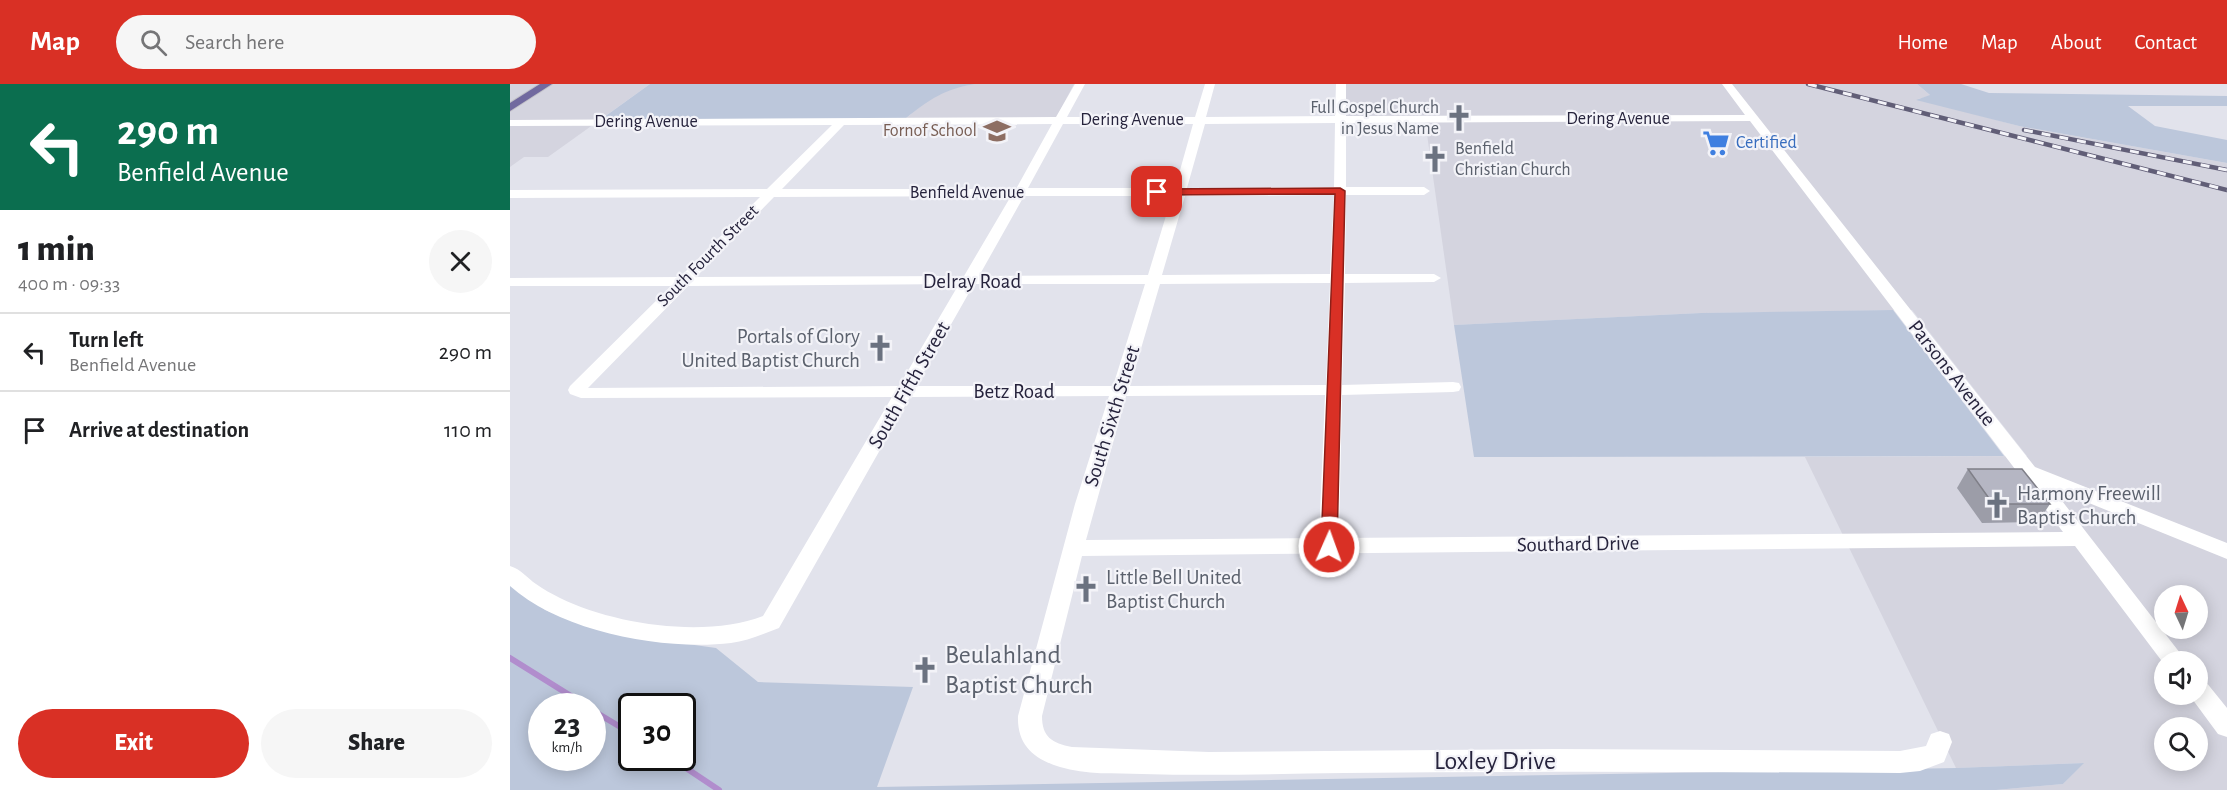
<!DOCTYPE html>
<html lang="en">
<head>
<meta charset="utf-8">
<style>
  :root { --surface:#fff; --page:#f6f6f6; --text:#202124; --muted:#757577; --line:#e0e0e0; --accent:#d93025 }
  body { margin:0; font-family:"Alegreya Sans",sans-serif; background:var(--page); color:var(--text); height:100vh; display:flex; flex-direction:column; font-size:22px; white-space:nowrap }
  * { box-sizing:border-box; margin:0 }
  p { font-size:20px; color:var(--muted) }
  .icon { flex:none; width:33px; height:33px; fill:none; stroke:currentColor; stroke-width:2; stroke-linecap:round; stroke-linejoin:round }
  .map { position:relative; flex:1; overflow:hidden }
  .drawer { display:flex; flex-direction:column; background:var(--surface); width:510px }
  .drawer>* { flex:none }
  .top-card { background:#0b6e4f; color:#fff; overflow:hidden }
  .needle { width:39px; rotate:356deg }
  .fabs { position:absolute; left:1644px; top:501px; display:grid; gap:12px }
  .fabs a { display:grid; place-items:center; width:54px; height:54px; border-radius:50%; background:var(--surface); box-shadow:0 3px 15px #0003; font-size:30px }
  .speed { position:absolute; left:18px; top:609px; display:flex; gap:12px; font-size:30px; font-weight:700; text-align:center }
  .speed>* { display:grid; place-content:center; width:78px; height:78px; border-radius:50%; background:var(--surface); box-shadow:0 3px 15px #0003; line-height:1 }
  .speed small { font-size:15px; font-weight:400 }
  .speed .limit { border:3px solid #111; border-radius:9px; background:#fff; color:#111 }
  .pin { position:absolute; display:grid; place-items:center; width:51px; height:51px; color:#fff; margin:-26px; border-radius:12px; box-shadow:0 3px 9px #0006 }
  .me { position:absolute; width:66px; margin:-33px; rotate:2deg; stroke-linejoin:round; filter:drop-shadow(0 0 4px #0008) }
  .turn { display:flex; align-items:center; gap:21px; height:126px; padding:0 18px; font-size:27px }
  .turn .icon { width:78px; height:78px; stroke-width:2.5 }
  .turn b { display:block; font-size:42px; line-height:51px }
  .round { display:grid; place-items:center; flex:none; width:63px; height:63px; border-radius:32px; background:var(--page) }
  .summary { display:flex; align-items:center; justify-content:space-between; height:102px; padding:0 18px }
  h1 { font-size:36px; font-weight:800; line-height:45px }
  .cta { display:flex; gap:12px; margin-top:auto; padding:12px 18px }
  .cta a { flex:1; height:69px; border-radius:36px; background:var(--accent); color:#fff; font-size:24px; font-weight:800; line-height:69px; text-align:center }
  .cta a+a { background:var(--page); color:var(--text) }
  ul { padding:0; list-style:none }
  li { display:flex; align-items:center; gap:18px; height:78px; padding:0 18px; border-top:2px solid var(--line) }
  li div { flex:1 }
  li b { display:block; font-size:22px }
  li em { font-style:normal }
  header { display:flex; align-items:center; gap:36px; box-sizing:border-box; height:84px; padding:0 30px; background:var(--accent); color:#fff }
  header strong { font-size:28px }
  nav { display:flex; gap:33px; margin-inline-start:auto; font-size:21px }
  .search { width:420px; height:54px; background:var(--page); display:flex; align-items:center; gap:15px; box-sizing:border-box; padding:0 21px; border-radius:33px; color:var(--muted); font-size:22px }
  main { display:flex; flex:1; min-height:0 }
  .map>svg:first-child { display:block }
</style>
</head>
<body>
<header>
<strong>Map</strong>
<div class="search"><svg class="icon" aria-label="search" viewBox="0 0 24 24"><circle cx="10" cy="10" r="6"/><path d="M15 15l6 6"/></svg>Search here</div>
<nav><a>Home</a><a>Map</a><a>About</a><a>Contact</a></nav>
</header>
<main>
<section class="drawer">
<div class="top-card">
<div class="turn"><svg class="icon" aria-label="left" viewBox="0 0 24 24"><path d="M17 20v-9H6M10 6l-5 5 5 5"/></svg><div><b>290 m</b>Benfield Avenue</div></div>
</div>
<div class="summary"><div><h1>1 min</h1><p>400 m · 09:33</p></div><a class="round"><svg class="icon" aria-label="close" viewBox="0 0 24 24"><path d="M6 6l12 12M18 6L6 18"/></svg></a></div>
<ul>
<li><svg class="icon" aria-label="left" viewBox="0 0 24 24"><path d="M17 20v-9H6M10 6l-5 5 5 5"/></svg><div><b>Turn left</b><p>Benfield Avenue</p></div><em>290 m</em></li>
<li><svg class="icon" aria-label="arrive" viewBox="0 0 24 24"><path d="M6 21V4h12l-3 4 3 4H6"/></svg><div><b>Arrive at destination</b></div><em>110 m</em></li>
</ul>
<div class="cta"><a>Exit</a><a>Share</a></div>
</section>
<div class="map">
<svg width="1717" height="706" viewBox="0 0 1717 706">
  <rect width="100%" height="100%" fill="#e2e3ec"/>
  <path fill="#d4d4df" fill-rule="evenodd" d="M0 0H140L38 73H14L0 83Z
    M466 0H564L546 34 395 35 422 13 443 4Z
    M832 0H1407L1421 12 1408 15 1509 42 1717 79V706H1486L1553 700 1573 679 1446 684 1295 373 1517 372 1402 226 1191 229 944 241 915 36H832ZM1654 512H1688V544H1654ZM1654 578H1688V610H1654ZM1654 644H1688V676H1654Z"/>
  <path fill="#bcc7db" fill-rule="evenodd" d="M140 0H466C434 5 420 15 395 35L90 36Z
    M1407 0H1451L1479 9 1717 12V22H1618L1645 42 1717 56V79L1509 42 1406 16 1420 11Z
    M1383 226 1494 372 964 373 944 241 1191 229Z
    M0 499 35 526 106 550 206 564 248 598 403 603 367 703 1446 684 1574 679 1553 700 1486 706H0ZM32 622H82V674H32ZM122 622H172V674H122Z"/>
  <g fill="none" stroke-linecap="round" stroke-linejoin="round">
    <path stroke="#b18dcd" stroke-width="6" d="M0 574 77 622
      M82 626 122 650
      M161 674 209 706"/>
    <defs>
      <path id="major" d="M30 0H42L0 27V19Z"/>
    </defs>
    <use href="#major" stroke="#c2c1c8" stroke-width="2"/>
    <path fill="#fff" fill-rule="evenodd" d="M565 0H575L557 33H685L695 0H705L696 33 825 32 826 0H836V32L1235 31 1212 0H1222L1525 383 1717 459V475L1542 404 1677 578H1654V580L1565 462 572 472 532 632C532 653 542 659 562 663L699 668 1045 665 1390 667 1416 662 1421 650 1430 647 1439 650 1442 658 1434 678 1410 687 1390 689C1205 688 1019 687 834 689 767 690 699 692 632 690 605 689 576 691 550 683 524 675 507 661 508 632L565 420 599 312 400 313 269 544C253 550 237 557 221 559 154 567 51 548 0 502V482C11 485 17 494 26 500 33 505 42 510 50 514 105 541 196 554 253 532L382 313 71 314 60 310 58 306 60 302 161 202H0V194L170 193 250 113 0 114V106L257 105 322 41 0 42V36L546 33ZM1240 37 1553 448 829 454 832 311 943 308 949 307 951 303 949 299 943 298 832 301 835 199 924 198 931 194 924 190H835L836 111H914L920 107 914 103H836V39ZM825 39 824 103 677 104 695 40ZM542 40 506 105H272L334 41ZM553 40H683L665 104H518ZM824 111 820 190 652 191 675 112ZM501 112 454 192 186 193 264 113ZM514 112H662L638 191 469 192ZM820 199 816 301 620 302 650 200ZM449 200 389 302 78 304 178 202ZM464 200H635L603 302H406ZM815 311 809 454 576 456 616 312Z
      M1688 595 1696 598 1717 624V653L1708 650 1680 612 1688 610Z"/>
    <use href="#major" fill="#71699f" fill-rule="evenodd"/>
    <defs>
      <path id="rail" d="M1298 0 1717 106
        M1514 46 1717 86"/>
    </defs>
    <use href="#rail" stroke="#615e77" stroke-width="4.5"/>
    <use href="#rail" stroke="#f3f3f8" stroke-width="3" stroke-dasharray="9" stroke-linecap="butt"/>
  </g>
  <path fill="#9c9da8" d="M1458 385 1540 420 1528 438 1472 439 1447 404Z"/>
  <path fill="#b5b6c3" stroke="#7f7f88" stroke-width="1.5" d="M1458 385H1512L1540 420H1483Z"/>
  <path fill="#d93025" stroke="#8d1f18" stroke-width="1.5" d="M830 104 835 107 827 463 824 467H814L811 463 825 110 647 111 642 108 647 105Z"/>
  <defs>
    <symbol id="church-bare" viewBox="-9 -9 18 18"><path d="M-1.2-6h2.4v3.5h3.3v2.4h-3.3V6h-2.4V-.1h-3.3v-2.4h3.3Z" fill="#6b7280" stroke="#f3f3f8" stroke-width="2.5" paint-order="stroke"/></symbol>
    <symbol id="school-bare" viewBox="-9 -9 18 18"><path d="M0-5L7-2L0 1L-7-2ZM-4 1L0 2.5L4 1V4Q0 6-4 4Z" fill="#8d6e63" stroke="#f3f3f8" stroke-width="2.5" paint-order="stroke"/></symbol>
    <symbol id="supermarket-bare" viewBox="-9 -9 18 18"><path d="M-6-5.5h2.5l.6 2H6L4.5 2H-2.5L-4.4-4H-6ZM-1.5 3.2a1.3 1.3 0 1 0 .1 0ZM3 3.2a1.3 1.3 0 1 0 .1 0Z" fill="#3f7fe0" stroke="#f3f3f8" stroke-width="2.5" paint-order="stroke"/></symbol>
  </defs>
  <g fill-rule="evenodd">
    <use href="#church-bare" x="930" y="15" width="38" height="38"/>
    <use href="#school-bare" x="468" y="28" width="38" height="38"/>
    <use href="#supermarket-bare" x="1187" y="40" width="38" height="38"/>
    <use href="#church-bare" x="906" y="56" width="38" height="38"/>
    <use href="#church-bare" x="351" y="245" width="38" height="38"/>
    <use href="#church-bare" x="1468" y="402" width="38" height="38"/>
    <use href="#church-bare" x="557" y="486" width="38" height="38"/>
    <use href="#church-bare" x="396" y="567" width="38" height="38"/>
  </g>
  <g text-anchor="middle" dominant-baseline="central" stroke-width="4.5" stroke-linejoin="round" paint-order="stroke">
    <g font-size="18" fill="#5b616d" stroke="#f3f3f8" text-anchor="end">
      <text x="929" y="24">Full Gospel Church<tspan x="929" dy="21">in Jesus Name</tspan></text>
      <text x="945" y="65" text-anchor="start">Benfield<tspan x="945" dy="21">Christian Church</tspan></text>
    </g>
    <g font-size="18" fill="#26233c" stroke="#f3f3f8">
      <text x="1108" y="35">Dering Avenue</text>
      <text x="622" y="36">Dering Avenue</text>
      <text x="136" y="38">Dering Avenue</text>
      <text x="457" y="109">Benfield Avenue</text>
      <text transform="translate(198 172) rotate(-45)">South Fourth Street</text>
    </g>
    <g font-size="18" fill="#785e54" stroke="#f3f3f8" text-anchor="end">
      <text x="467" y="47">Fornof School</text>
    </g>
    <g font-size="18" fill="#366cbe" stroke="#f3f3f8" text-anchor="start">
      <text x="1226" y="59">Certified</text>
    </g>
    <g font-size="21" fill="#26233c" stroke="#f3f3f8">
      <text x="462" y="197">Delray Road</text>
      <text transform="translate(1442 289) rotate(52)">Parsons Avenue</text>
      <text transform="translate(399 301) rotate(-60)">South Fifth Street</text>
      <text x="504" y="307">Betz Road</text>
      <text transform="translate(602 332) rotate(-73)">South Sixth Street</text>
      <text transform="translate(1068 460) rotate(-1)">Southard Drive</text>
    </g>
    <g font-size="21" fill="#5b616d" stroke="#f3f3f8" text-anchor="start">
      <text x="350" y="252" text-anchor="end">Portals of Glory<tspan x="350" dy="24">United Baptist Church</tspan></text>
      <text x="1507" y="409">Harmony Freewill<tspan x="1507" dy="24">Baptist Church</tspan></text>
      <text x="596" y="493">Little Bell United<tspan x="596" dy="24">Baptist Church</tspan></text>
    </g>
    <g font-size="26" fill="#5b616d" stroke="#f3f3f8" text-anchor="start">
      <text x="435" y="571">Beulahland<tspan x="435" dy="30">Baptist Church</tspan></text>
    </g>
    <g font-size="26" fill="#26233c" stroke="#f3f3f8">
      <text x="985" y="677">Loxley Drive</text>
    </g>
  </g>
</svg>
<div class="fabs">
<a><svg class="needle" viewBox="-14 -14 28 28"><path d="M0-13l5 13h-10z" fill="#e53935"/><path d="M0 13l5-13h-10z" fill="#757577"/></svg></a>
<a><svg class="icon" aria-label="sound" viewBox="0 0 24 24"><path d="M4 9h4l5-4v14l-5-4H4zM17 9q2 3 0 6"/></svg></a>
<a><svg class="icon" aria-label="search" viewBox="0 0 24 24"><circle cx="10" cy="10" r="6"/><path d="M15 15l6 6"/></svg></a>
</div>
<div class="speed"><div>23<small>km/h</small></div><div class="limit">30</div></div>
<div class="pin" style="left:647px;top:108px;background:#d93025"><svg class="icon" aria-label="arrive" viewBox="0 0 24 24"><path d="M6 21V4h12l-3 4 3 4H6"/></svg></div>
<svg class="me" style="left:819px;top:463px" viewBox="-20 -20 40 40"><circle r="17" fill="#d93025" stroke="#fff" stroke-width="3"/><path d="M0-11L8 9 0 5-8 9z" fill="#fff"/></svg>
</div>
</main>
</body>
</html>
